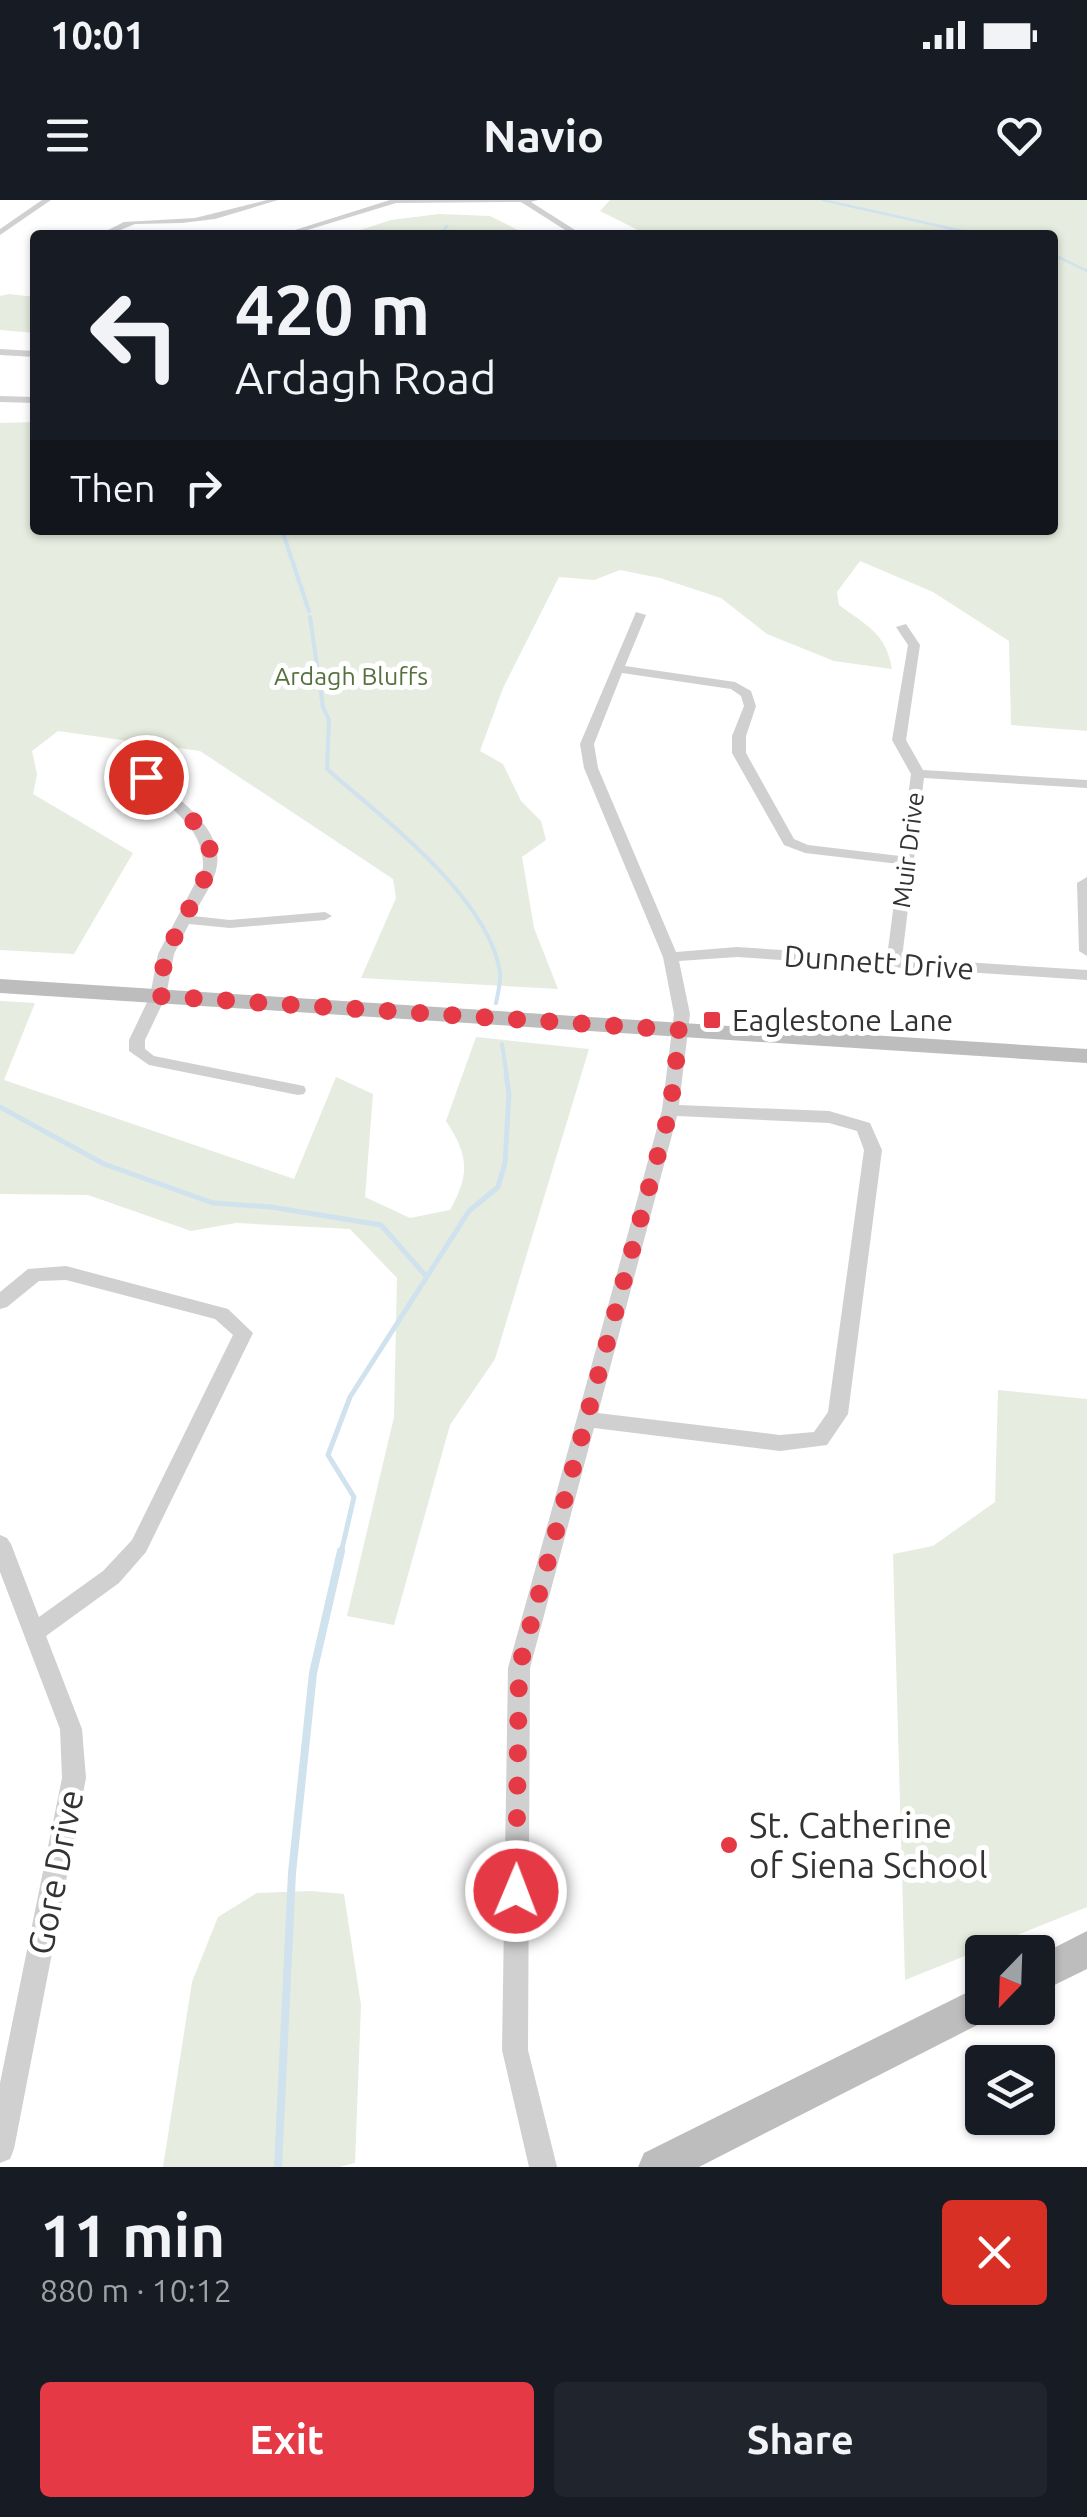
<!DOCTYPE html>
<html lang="en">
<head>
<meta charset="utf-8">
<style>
  :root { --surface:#171b24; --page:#20242c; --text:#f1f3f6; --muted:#9ea1a6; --accent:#e63946 }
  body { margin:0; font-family:Ubuntu,sans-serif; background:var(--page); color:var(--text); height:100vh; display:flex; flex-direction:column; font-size:38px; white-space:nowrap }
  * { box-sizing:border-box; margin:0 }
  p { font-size:32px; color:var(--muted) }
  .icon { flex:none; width:55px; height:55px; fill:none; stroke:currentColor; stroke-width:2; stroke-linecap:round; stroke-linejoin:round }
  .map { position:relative; height:1967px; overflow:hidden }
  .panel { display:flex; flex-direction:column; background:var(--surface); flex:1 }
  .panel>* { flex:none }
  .guide { position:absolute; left:30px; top:30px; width:1028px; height:305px; border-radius:10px; box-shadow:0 2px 8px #0004; background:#171b24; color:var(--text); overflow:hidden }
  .needle { width:65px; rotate:203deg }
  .tools { position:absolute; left:965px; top:1735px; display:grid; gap:20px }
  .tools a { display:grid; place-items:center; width:90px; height:90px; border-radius:10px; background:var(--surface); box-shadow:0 2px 8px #0004; font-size:50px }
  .pin { position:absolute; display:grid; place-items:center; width:85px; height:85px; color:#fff; margin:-42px; border:5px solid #fff; border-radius:50%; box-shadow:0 2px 10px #0007 }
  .me { position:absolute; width:110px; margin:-55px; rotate:1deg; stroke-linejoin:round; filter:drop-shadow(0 0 8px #0008) }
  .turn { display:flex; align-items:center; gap:35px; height:210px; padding:0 40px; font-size:45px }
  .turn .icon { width:130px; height:130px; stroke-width:2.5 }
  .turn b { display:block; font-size:70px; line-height:85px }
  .then { display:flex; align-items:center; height:95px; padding:0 40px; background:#0003; gap:20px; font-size:38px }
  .round { display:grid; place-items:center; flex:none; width:105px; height:105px; border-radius:10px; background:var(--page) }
  .head { display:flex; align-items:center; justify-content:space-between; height:170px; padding:0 40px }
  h1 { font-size:60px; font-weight:700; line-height:75px }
  .primary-button { display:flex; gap:20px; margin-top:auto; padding:20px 40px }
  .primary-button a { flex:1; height:115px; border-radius:10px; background:var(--accent); color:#fff; font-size:40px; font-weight:700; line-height:115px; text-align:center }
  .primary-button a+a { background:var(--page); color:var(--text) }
  .status { display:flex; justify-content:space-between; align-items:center; height:70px; padding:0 50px; background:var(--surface); direction:ltr }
  .status svg { height:28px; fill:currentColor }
  header { display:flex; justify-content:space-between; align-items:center; height:130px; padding:0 40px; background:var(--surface); font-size:45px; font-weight:700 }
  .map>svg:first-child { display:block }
</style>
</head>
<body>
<div class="status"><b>10:01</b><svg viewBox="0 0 49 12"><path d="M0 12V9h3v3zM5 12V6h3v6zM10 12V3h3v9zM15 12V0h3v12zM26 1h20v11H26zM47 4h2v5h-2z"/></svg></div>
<header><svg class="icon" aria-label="menu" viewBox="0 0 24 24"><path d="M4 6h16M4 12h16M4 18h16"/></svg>Navio<svg class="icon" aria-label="heart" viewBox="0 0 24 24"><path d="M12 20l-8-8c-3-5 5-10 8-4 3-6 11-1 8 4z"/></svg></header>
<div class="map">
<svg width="1087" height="1967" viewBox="0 0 1087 1967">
  <rect width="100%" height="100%" fill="#fff"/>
  <path fill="#e6ecdf" d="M610 0H1087V531L1011 525 1009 441 933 392 860 361 837 392 839 405C867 426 886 433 892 469L834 461 767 434 721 398 660 378 620 370 594 380 559 377 503 488 480 551 503 564 521 601 541 621 546 640 522 657 534 728 558 789 361 778 396 698 393 679 200 551 58 531 32 551 37 574 33 594 133 653 74 754 0 750V223L35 222V330H1052V35H648L600 11Z
    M439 14 490 16 528 35H345L391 20Z
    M9 94 35 97V133L0 130V96Z
    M0 801 35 803 4 880 294 979 336 877 373 894 365 997 410 1018 450 1010C470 974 469 956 446 921L476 837 589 849 495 1159 450 1225 394 1425 347 1416 394 1217 397 1078 350 1029 236 1023 191 1031 88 995 0 994Z
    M998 1190 1087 1199V1707L905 1780 893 1354 933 1346 995 1302Z
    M311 1691 344 1694 361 1805 355 1963 339 1967H163L192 1782 218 1717 257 1693Z"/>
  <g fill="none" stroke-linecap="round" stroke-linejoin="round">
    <path stroke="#cfe2ee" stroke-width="2.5" d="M823 0 980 35
      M440 35 447 26
      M1052 54 1087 71"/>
    <path stroke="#cfe2ee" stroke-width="4" d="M282 330 309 411
      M310 417 323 507 329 520 327 569C382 618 488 696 500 772 501 782 498 793 496 803
      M502 844 507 877"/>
    <path stroke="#cfe2ee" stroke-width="5" d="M0 907 104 964 213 1003 271 1007 381 1025 426 1076
      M341 1353 354 1297 328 1255 350 1197 469 1011 498 987 505 963 509 894 506 874"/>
    <path stroke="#cfe2ee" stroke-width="8" d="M278 1967 292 1673 313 1473 341 1351"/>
    <path fill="#d0d0d0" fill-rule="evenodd" d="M42 0H51L0 35V29Z
      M267 0H278L215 19 182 23 135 24 108 35H98L124 22 195 18Z
      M390 0H538L531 2 583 35H573L521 2 396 3 291 35H279Z
      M0 149 35 151V157L0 155Z
      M0 196 35 197V203L0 202Z
      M636 412 646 415 625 466 735 482 751 491 756 506 746 536V553L794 639 808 645 900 656 911 574 892 540 908 445 896 427 906 424 920 445 906 540 923 570 1087 580V588L924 578 902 758 1087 770V780L737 757 679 761 690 814 679 905 829 911 870 923 882 950 848 1214 827 1245 780 1251 594 1228 530 1468 528 1850 557 1967H529L502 1850 508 1468 662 910 674 814 663 757 584 568 580 544ZM622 473 731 489 741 496 744 506 732 536V553L784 645 805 653 899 664 887 757 737 747 676 752 598 568 594 544ZM677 916 829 923 857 931 864 950 828 1212 814 1232 780 1235 598 1213Z
      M150 557 157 561 154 576C176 599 223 627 217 665 215 682 201 700 193 716L230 720 325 712 332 716 325 720 230 728 189 724 174 754 166 796 145 840V849L154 856 304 886 306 890 304 894 298 895 149 865 129 851V840L150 796 158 754 203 668C205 625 165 607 140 577L143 561Z
      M1087 677V756L1079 751 1077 683Z
      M66 1066 228 1109 253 1133 146 1352 119 1383 46 1436 82 1529 86 1578 14 1949 10 1959 0 1963V1883L62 1578 60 1529 0 1372V1335L7 1338 11 1344 39 1417 103 1371 132 1340 233 1135 215 1119 66 1080 39 1081 7 1107 0 1109V1092L28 1069Z"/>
    <path fill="#bdbdbd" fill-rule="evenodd" d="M0 779 1087 849V863L0 793Z
      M1087 1731V1769L1038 1793V1756Z
      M982 1785V1808H999L995 1816 699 1967H638L644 1953Z"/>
  </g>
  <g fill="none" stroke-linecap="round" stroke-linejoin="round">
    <path stroke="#e63946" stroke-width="18" stroke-dasharray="0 32.4" d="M146 577C170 604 218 628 210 668L166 754 158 796 680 830 670 910 519 1468 516 1691"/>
  </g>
  <g fill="#e63946" stroke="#fff" stroke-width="4">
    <rect x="702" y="810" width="20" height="20" rx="5"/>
    <circle cx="729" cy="1645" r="10"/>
  </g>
  <g text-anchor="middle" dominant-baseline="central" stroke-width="10" stroke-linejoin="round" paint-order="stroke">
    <g font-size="25" fill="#56703f" stroke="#fff">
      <text x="351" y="476">Ardagh Bluffs</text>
    </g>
    <g font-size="25" fill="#333" stroke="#fff">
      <text transform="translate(908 650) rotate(-83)">Muir Drive</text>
    </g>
    <g font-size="30" fill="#333" stroke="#fff">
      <text transform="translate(879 762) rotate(4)">Dunnett Drive</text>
    </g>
    <g font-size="30" fill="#333" stroke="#fff" text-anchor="start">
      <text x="732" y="820">Eaglestone Lane</text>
    </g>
    <g font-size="35" fill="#333" stroke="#fff" text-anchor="start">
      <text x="749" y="1625">St. Catherine<tspan x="749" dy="40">of Siena School</tspan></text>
    </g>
    <g font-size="35" fill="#333" stroke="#fff">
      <text transform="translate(55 1672) rotate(-79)">Gore Drive</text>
    </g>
  </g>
</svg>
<div class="tools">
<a><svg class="needle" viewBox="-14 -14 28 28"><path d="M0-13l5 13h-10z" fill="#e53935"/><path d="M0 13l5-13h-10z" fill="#9ea1a6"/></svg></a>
<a><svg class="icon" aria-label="layers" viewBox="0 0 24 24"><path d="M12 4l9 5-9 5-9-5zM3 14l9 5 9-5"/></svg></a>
</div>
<div class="pin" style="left:146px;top:577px;background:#d93025"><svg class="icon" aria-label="arrive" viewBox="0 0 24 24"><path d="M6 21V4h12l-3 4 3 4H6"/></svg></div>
<svg class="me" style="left:516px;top:1691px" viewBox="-20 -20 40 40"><circle r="17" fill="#e63946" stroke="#fff" stroke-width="3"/><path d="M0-11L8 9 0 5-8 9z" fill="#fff"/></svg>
<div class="guide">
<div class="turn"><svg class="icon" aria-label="left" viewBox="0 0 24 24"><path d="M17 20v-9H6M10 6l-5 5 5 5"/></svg><div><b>420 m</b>Ardagh Road</div></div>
<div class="then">Then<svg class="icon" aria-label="right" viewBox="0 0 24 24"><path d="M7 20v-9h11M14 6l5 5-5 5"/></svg></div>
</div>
</div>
<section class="panel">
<div class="head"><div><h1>11 min</h1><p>880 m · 10:12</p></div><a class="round" style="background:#d93025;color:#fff"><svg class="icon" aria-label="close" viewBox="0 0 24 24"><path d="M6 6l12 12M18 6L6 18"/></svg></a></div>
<div class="primary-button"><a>Exit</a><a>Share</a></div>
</section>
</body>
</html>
